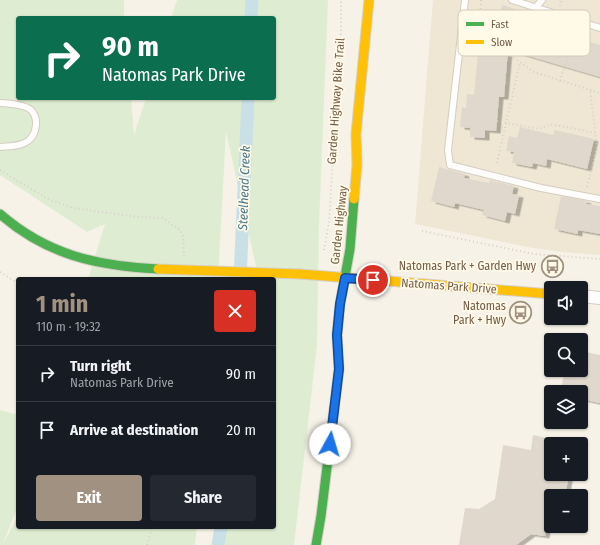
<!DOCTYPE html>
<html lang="en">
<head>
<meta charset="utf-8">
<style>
  :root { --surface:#171b24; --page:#242831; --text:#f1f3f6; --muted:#9ea1a6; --line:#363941; --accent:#a19180 }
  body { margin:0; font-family:"Fira Sans Condensed",sans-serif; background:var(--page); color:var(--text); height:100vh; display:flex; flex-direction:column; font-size:15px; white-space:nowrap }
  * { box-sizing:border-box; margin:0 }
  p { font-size:13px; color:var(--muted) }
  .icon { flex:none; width:22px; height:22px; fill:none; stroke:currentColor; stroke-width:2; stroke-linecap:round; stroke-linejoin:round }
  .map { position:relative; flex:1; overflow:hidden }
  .panel { position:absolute; left:16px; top:277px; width:260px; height:252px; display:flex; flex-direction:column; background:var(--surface); border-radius:4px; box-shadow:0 1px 3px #0004 }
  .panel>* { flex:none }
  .top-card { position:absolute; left:16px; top:16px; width:260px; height:84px; border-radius:4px; box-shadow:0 1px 3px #0004; background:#0b6e4f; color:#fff; overflow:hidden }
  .tools { position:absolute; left:544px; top:281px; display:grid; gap:8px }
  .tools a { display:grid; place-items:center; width:44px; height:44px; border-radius:4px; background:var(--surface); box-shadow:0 1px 3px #0004; font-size:20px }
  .pin { position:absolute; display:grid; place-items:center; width:34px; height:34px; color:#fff; margin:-17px; border:2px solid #fff; border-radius:50%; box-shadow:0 1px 4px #0007 }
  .me { position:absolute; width:44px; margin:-22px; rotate:6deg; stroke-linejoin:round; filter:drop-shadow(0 0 3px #0008) }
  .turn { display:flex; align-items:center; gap:14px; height:84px; padding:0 20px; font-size:18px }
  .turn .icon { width:52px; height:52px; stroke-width:2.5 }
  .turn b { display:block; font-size:28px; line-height:34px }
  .round { display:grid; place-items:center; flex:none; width:42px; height:42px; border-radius:4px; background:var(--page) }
  .headline { display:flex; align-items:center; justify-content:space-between; height:68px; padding:0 20px }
  h1 { font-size:24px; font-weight:700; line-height:30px; color:var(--accent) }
  .cta { display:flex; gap:8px; margin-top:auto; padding:8px 20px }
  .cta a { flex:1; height:46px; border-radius:4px; background:var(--accent); color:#fff; font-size:16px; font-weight:700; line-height:46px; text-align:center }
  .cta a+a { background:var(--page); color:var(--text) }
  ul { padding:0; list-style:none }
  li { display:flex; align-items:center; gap:12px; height:56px; padding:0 20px; border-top:1px solid var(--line) }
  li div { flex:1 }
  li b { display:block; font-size:15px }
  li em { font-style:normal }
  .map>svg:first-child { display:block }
</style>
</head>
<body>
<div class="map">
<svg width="600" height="545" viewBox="0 0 600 545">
  <defs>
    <filter id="shadow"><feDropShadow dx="4.5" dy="2.5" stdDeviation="0" flood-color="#0004"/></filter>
  </defs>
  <rect width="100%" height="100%" fill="#f6f2e7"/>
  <path fill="#efe6d4" d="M433 0H600V255L562 252 533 248 415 224Z"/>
  <path fill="#deedd2" d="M0 0H124V18H18V98H131L134 135 146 98H274V18H171L177 0H328L319 225 317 345 294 545H218L222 527H274V279L257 271 226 132 218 279H88L105 224 87 232 0 175Z
    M0 410 18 415V505L3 544 18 516V527H197L195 545H0Z"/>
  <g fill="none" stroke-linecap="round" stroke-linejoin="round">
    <path stroke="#c9e0e6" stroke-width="13" d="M251 18 252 0
      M240 279 248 98
      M218 545 221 527"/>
  </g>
  <path fill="#e0d8cc" filter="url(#shadow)" d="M502 5 521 11 520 15 533 19 531 25 600 45V77L508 50 504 97H499L496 131 485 130V138L470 137V128L460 127 462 107 466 108 467 94 474 95 478 54 487 55 494 29 486 27 491 12 499 15Z
    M520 127 553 135 555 130 594 139 587 169 547 159 546 166 533 163 532 167 512 163 514 152 506 151 509 136 517 138Z
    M439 167 465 174 464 178 489 183 490 180 514 186 512 194 519 195 515 214 507 212 505 221 482 215 484 210 455 203 454 207 431 201Z
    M561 196 587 201 586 204 600 206V234L578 230V234L554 229Z
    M581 351 600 355V403L581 399V392H560L565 370H581Z
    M533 435 551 439V474H569L565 496H551L545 536 531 534 516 545H459L465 508 479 509 495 499 503 445 531 450Z"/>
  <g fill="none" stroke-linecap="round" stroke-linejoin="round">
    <defs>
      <path id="lane" d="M465 0 448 150 450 165 541 188 600 199
        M512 0 600 28
        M536 7 542 0
        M0 103C8 103 25 105 31 110 39 118 37 134 28 141 20 147 9 146 0 147"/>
      <path id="street" d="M581 296 600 298"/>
      <path id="fast" d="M0 214C47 255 97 266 158 269
        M316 545 321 516 339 369 337 335 340 304 350 249 354 199"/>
      <path id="slow" d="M354 199 357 165 356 134 369 0
        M300 274 551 294"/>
    </defs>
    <use href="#lane" stroke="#d5cdc2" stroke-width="8"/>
    <use href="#street" stroke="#d5cdc2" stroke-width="14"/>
    <use href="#fast" stroke="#d6cfc4" stroke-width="11"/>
    <use href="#slow" stroke="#d6cfc4" stroke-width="11"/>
    <path stroke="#d7d0c9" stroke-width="2" stroke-dasharray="1 3" stroke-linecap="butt" d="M481 0 478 46 507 53 534 72 600 93
      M560 6 562 0
      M480 17 488 20
      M502 52 505 44
      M491 55 492 49
      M560 81 576 30
      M497 121 539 129 550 124 595 133
      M497 163 520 62
      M0 170 50 200 74 208 138 217 163 218 180 230 183 236 184 256
      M587 187 597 147 590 90
      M422 231 534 254 600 259
      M324 250 329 222 341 30V0
      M0 272 18 283
      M147 545 152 527"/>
    <use href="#lane" stroke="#fefdfb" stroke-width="6"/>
    <use href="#street" stroke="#fefdfb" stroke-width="12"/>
    <use href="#fast" stroke="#4caf50" stroke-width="9"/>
    <use href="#slow" stroke="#ffc107" stroke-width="9"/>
    <defs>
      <path id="slow-bridge" d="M158 269 300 274"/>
    </defs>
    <use href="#slow-bridge" stroke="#d6cfc4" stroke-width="11" stroke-linecap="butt"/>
    <use href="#slow-bridge" stroke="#ffc107" stroke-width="9"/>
  </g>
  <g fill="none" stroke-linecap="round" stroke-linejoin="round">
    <defs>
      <path id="route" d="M330 444 339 369 337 335 340 304 345 278 373 280"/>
    </defs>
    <use href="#route" stroke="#114b97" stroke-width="10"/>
    <use href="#route" stroke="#1a73e8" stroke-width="7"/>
  </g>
  <defs>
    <symbol id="bus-ring" viewBox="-11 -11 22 22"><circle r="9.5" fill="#fff9e7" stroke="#a19180" stroke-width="1.5"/><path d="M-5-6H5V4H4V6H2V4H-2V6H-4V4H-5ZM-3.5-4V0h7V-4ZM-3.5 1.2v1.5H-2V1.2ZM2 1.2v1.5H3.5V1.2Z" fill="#a19180"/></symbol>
  </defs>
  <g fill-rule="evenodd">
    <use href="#bus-ring" x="540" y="254" width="25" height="25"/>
    <use href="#bus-ring" x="508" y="300" width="25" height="25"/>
  </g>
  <g text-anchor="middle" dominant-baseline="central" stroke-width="3.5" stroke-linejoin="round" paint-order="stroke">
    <g font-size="12" fill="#735d48" stroke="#fff9e7">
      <text transform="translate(336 101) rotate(-86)">Garden Highway Bike Trail</text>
      <text transform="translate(339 225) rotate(-84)">Garden Highway</text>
      <text transform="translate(449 286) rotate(4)">Natomas Park Drive</text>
    </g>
    <g font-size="12" fill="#735d48" stroke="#fff9e7" text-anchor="end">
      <text x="536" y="266">Natomas Park + Garden Hwy</text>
      <text x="506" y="306">Natomas<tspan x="506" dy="14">Park + Hwy</tspan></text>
    </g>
    <g font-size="13" font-style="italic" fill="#45788d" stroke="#fff9e7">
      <text transform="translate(244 188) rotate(-88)">Steelhead Creek</text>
    </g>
  </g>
  <rect x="458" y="10" width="132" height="46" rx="6" fill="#fff9e7" stroke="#d5cab7" stroke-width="1"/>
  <rect x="466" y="22" width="18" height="4" fill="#4caf50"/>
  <rect x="466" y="40" width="18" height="4" fill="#ffc107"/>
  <g font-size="11" fill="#735d48">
    <text x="491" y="28">Fast</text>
    <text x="491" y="46">Slow</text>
  </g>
</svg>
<div class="tools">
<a><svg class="icon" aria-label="sound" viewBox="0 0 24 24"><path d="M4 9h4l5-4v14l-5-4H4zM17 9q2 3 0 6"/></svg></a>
<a><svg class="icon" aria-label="search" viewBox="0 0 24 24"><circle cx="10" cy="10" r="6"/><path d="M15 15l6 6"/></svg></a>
<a><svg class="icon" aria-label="layers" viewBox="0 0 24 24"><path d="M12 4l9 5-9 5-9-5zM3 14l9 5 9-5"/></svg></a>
<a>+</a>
<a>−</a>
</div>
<div class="pin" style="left:373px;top:280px;background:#d93025"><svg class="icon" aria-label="arrive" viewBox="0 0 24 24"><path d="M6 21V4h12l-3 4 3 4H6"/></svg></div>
<svg class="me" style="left:330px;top:444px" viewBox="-20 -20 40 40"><circle r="19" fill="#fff"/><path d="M0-13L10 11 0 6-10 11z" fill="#1a73e8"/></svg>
<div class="top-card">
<div class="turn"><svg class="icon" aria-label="right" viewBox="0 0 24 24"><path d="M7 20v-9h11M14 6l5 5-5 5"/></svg><div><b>90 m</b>Natomas Park Drive</div></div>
</div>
<section class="panel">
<div class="headline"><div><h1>1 min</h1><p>110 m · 19:32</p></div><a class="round" style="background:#d93025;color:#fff"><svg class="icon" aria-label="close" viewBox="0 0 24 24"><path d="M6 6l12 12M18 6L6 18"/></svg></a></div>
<ul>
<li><svg class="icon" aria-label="right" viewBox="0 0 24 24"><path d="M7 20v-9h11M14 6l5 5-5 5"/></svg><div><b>Turn right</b><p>Natomas Park Drive</p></div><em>90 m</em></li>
<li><svg class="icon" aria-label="arrive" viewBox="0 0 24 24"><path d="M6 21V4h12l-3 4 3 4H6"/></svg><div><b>Arrive at destination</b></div><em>20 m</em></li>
</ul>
<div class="cta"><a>Exit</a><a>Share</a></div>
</section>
</div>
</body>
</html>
